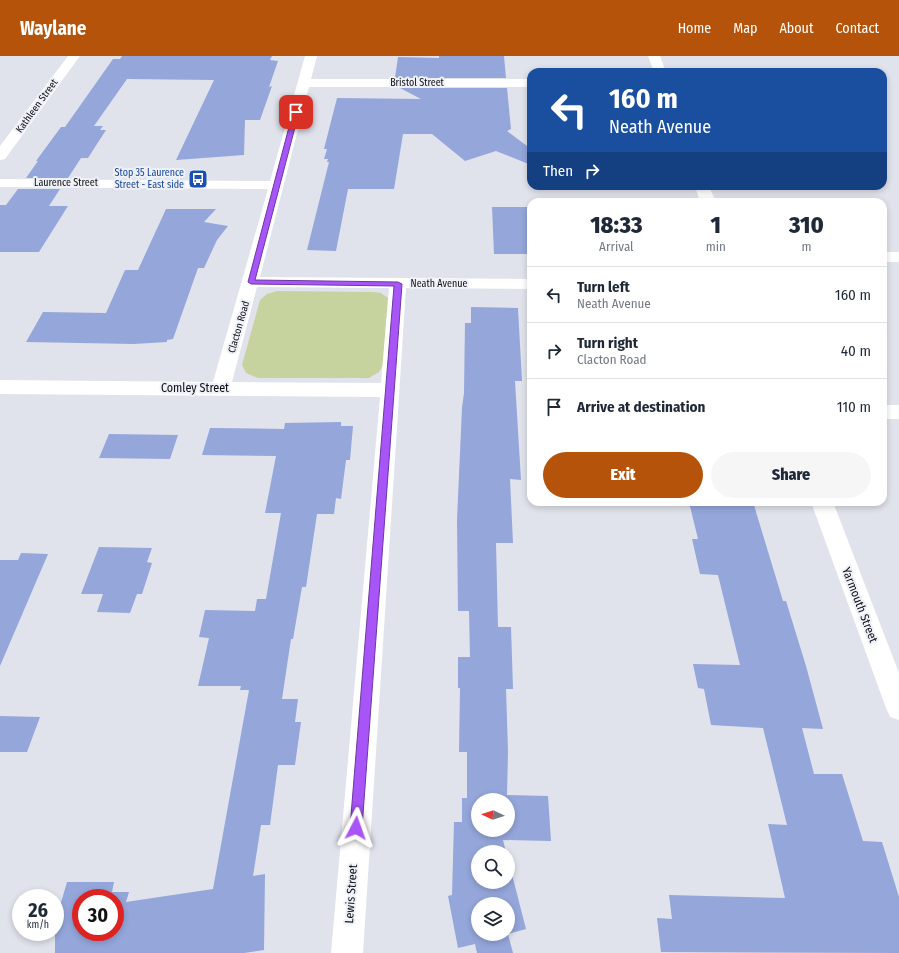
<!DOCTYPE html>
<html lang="en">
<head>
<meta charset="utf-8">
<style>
  :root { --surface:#fff; --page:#f6f6f7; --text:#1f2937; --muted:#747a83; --line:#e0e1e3; --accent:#b45309 }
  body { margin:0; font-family:"Fira Sans Condensed",sans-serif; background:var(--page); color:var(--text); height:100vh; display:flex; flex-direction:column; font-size:15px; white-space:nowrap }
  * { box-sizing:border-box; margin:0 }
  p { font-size:13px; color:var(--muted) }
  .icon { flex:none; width:22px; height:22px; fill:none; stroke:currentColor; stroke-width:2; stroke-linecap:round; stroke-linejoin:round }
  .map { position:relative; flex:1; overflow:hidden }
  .drawer { position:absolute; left:527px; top:142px; width:360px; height:308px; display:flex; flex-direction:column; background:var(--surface); border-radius:12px; box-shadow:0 2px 6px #0003 }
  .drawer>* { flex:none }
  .top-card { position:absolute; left:527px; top:12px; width:360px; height:122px; border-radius:12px; box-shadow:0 2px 6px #0003; background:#1a4fa0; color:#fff; overflow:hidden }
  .needle { width:26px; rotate:274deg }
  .tools { position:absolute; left:471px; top:737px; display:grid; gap:8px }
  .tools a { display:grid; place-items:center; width:44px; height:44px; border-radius:50%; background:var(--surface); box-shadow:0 2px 6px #0003; font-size:20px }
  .speed { position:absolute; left:12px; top:833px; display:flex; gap:8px; font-size:20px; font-weight:700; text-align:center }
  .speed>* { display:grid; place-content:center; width:52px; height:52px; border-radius:50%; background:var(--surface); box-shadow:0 2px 6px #0003; line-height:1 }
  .speed small { font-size:10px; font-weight:400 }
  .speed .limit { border:6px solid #d22; background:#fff; color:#111 }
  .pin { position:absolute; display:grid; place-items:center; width:34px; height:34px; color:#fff; margin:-17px; border-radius:8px; box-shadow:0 2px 6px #0006 }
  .me { position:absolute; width:44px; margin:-22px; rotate:4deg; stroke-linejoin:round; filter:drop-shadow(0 0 3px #0008) }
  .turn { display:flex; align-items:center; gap:14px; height:84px; padding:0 16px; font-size:18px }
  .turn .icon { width:52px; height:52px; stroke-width:2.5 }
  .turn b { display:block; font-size:28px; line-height:34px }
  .then { display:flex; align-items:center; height:38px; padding:0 16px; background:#0003; gap:8px; font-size:15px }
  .eta { display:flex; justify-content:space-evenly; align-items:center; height:68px; text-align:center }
  .eta b { font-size:24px; font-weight:800; line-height:28px }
  .primary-button { display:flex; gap:8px; margin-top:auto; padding:8px 16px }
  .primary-button a { flex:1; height:46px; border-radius:24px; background:var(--accent); color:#fff; font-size:16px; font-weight:800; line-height:46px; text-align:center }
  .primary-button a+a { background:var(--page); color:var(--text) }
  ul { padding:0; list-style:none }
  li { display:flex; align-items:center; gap:12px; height:56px; padding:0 16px; border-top:1px solid var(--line) }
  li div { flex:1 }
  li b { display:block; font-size:15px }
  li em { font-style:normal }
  header { display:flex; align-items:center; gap:24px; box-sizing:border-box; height:56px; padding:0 20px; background:var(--accent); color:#fff }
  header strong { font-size:19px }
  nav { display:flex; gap:22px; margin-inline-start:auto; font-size:14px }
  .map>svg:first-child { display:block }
</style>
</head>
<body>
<header>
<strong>Waylane</strong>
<nav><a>Home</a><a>Map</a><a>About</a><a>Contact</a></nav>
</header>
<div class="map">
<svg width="899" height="897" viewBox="0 0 899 897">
  <rect width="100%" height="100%" fill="#e0e3eb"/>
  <path fill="#c6d39f" d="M277 235 374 236 381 237 388 242 383 309 379 316 369 322H258L246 317 242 309 260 244 267 238Z"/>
  <path fill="#94a6da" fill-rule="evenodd" d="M122 0H272L270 4 278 5 269 31 272 30 260 64H245L244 99 176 104 214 24 127 23 94 70H103L100 74H106L88 102H81L68 122H26L38 105H36L61 71H65L113 3H120Z
    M439 0H504L506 22H395L398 1 439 2Z
    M400 32H507L511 73 507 75 531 93V109L496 95 465 105 432 78H403L394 133H348L336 195 307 194 329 106H327L328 103H324L327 93H324L337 42 421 43Z
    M18 133H60L49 150H68L39 196H0V149H6Z
    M492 151H531V198H494Z
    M166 153H216L204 166 228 170 217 184 204 212H198L173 283 167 284V286L134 288 26 286 43 256 106 257 125 214H138Z
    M471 251 518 252 522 325H515L521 424 510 423 513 487H496L498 571H511L513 633H506L508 696 507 739 548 740 551 785 503 784 506 796H478V826H508V803L526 873 508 878 513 897H477L475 888 458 892 448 840 452 839 454 766H462V742H467V696H459L460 632H458V601H470L469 555H458L457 464 462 352 464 337 465 267H471ZM478 744H508V774H478ZM478 848H508V878H478Z
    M341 366V370H353L350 404H346L341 443 336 442 334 458H317L306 531H302L293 583H291L282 643H298L295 666H301L295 709H278L270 769H261L253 820 265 818 264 894 244 897H55V857H58L67 826H114L112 836H129L126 846 213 833 249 634H240L241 630H198L209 582 199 581 205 554 255 555 257 543H266L281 457H265L276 400 202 399 210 372 284 373 285 367ZM81 842H115V876H81Z
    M109 378 178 379 170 403 99 402Z
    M689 446H753L783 545H786L806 610 823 673 802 672 814 718H842L863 785 882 786 899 841V897L661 896 657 862 672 863 669 839 785 842 768 768 787 769 763 672 711 669 704 633 698 632 693 608 740 609 718 519 700 518 692 483H698Z
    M99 491 152 492 147 506 152 507 142 538H137L130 557 97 556 103 538H81Z
    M21 497 48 498 0 610V504H18Z
    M0 660 40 661 27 696H0Z"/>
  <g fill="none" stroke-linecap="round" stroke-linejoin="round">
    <path fill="#fff" fill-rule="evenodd" d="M68 0H80L5 103 0 104V90Z
      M305 0H317L311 23H531V31H309L260 221 531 223V233L406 232 363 897H331L380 341 0 338V324L213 326 268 133 0 131V123L270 125ZM257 231 389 232 381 327 232 326Z
      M648 0H660L666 16H654Z
      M695 130H709L716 146H700Z
      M883 196H899V206H883Z
      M883 349H899V363H883Z
      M811 446H833L899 617V664L890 661 886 652Z"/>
  </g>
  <path fill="#a855f7" stroke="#6d37a1" d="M296 54 299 56 255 224 398 226 402 228 362 772 360 776 356 778 352 776 350 772 394 230 251 228 248 226 293 56Z"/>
  <defs>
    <symbol id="bus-square" viewBox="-11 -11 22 22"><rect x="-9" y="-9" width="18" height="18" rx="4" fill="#1a4fb4" stroke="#eef1f8"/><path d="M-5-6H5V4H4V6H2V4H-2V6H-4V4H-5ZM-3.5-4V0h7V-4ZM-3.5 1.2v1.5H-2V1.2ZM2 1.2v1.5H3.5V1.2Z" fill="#fff"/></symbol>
  </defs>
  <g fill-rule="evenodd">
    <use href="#bus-square" x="187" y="112" width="22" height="22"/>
  </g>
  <g text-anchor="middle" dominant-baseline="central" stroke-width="4" stroke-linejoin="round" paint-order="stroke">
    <g font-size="10" fill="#0f1013" stroke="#eef1f8">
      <text x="417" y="27">Bristol Street</text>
      <text transform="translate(37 50) rotate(-54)">Kathleen Street</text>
      <text x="66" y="127">Laurence Street</text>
      <text x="439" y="228">Neath Avenue</text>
      <text transform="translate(239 271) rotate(-74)">Clacton Road</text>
    </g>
    <g font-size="10" fill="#164399" stroke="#eef1f8" text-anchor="end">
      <text x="184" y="117">Stop 35 Laurence<tspan x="184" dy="12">Street - East side</tspan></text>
    </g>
    <g font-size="12" fill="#0f1013" stroke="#eef1f8">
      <text x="195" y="332">Comley Street</text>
      <text transform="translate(860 549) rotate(69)">Yarmouth Street</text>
      <text transform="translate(351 838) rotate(-86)">Lewis Street</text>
    </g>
  </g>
</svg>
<div class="tools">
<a><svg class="needle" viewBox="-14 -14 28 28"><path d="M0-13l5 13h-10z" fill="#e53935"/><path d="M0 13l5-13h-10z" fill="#747a83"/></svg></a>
<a><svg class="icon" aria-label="search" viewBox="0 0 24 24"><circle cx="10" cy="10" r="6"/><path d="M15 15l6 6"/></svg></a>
<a><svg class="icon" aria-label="layers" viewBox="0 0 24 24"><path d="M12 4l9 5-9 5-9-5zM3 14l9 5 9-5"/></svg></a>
</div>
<div class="speed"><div>26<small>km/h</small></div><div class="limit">30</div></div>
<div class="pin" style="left:296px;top:56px;background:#d93025"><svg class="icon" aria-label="arrive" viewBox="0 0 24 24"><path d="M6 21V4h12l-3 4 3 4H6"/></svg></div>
<svg class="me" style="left:356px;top:772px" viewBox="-20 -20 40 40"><path d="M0-17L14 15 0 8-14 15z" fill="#a855f7" stroke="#fff" stroke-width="4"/></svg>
<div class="top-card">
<div class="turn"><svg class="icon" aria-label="left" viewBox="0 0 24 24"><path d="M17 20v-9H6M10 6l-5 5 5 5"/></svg><div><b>160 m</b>Neath Avenue</div></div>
<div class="then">Then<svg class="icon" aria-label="right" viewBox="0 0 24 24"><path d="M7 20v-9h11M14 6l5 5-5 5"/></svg></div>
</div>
<section class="drawer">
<div class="eta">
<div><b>18:33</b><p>Arrival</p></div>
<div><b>1</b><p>min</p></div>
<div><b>310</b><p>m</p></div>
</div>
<ul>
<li><svg class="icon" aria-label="left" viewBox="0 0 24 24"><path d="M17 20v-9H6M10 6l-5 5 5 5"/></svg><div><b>Turn left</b><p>Neath Avenue</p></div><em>160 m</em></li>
<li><svg class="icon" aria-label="right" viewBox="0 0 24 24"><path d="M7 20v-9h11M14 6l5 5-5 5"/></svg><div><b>Turn right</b><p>Clacton Road</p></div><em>40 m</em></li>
<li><svg class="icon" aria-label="arrive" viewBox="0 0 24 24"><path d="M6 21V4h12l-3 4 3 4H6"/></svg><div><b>Arrive at destination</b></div><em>110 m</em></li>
</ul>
<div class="primary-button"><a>Exit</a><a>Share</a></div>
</section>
</div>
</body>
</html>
